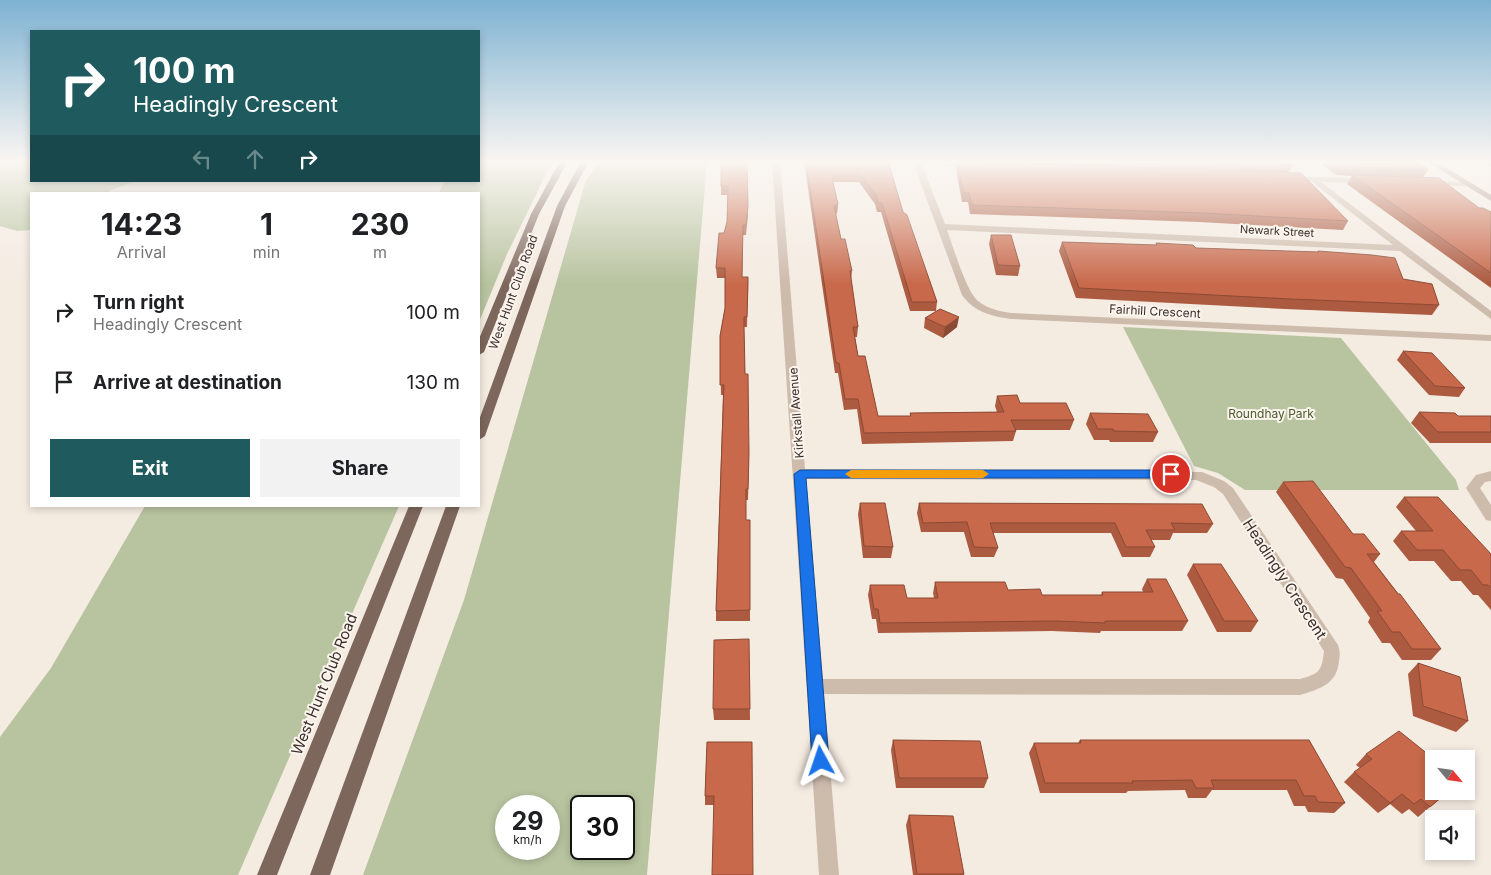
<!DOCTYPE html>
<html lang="en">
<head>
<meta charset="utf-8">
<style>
  :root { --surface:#fff; --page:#f2f2f2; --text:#202124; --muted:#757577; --accent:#1f5a5e }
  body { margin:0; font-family:Inter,sans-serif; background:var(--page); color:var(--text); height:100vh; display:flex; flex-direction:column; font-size:19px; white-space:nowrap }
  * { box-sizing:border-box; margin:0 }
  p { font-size:16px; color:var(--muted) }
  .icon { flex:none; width:28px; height:28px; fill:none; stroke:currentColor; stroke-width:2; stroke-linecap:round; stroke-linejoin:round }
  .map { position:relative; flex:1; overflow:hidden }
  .details { position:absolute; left:30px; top:192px; width:450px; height:315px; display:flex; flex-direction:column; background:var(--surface); border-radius:0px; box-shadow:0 2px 8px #0003 }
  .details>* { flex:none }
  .hud { position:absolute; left:30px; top:30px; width:450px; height:152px; border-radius:0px; box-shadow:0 2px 8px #0003; background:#1f5a5e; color:#fff; overflow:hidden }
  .needle { width:32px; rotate:119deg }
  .fabs { position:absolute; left:1425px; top:750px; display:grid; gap:10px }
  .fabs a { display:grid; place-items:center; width:50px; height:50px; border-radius:0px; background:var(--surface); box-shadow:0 2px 8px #0003; font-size:25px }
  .speed { position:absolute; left:495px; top:795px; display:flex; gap:10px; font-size:25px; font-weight:700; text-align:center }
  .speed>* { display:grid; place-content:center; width:65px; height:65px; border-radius:50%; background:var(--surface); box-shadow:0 2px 8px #0003; line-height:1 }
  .speed small { font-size:12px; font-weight:400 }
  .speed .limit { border:2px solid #111; border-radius:8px; background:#fff; color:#111 }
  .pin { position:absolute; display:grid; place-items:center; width:42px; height:42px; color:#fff; margin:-21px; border:2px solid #fff; border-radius:50%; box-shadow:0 1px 5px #0007 }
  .me { position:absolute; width:55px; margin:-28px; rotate:355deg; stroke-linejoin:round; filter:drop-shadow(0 0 4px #0008) }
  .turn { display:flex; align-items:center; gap:18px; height:105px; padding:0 20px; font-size:22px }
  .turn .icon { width:65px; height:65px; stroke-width:2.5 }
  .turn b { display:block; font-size:35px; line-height:42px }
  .lanes { display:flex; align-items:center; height:48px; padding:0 20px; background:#0003; justify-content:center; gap:25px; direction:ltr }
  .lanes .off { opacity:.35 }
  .eta { display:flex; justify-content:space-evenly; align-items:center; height:85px; text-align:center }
  .eta b { font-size:30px; font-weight:700; line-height:35px }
  .button { display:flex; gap:10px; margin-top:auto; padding:10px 20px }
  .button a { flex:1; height:58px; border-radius:0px; background:var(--accent); color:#fff; font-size:20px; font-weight:700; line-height:58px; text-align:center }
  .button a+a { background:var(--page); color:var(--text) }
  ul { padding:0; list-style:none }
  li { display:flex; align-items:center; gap:15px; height:70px; padding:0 20px }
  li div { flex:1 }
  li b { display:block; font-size:19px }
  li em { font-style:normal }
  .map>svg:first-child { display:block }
</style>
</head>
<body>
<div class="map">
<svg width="1491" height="875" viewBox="0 0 1491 875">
  <rect width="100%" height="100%" fill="#f4ebe1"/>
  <path fill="#b8c4a0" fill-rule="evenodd" d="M0 161H31V181H136L109 191V194H31V230L17 231 0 226Z
    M479 161H555L548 170 507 254 479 322V194H438L445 181H479Z
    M601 161H707L647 875H363L464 600 586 180ZM549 806V849H506V806ZM624 806V849H581V806Z
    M1123 327 1341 338 1456 480 1459 490H1245L1218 473 1194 466Z
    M145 506H399L238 875H0V737L51 668Z"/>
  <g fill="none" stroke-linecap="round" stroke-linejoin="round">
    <path fill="#cdbbac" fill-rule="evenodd" d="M772 161H780L805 469 1202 472 1224 481 1233 488 1338 645C1340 650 1340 655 1339 661 1337 684 1320 689 1300 695L824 694 839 875H819ZM806 479 1196 480 1214 487 1223 494 1324 651C1322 671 1319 674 1300 679H823Z
      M858 161 977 163V167H974L922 165 945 224 1393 245 1311 181 1289 180 1285 178 1289 176 1369 179V183H1366L1321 182 1491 311V319L1400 251 947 230C953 246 966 291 978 301 988 309 999 311 1011 313L1491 335V341L1011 319C991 316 974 312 962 295L914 165 862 163Z
      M1428 181 1467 182 1471 184 1467 186 1431 185 1427 183Z
      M1491 471V481L1485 482 1480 488 1491 505V521L1486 520 1466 488 1476 475Z"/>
    <path fill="#a18a7d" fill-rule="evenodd" d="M1426 161H1435L1491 195V201Z"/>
    <path fill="#7d675c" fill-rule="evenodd" d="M560 161H568L539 214 484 352 479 355V339L531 214Z
      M581 161H589L565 206 485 436 479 440V420L557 206Z
      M409 506H423L277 875H257Z
      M446 506H460L330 875H310Z"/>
  </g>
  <path fill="#ac5a40" d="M721 161 748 215 746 235H743L742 277H748L747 327H744V333L745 374 749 463 748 500H746V520H750V621H716V611L723 395H721L720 336 725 308V278H717L716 268 727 222 728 195H721Z
    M804 161H888L903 212 937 302 936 311H910L881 212H877L875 204 859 182H833L838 204 837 213 836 214 841 239 852 271 851 281 858 327 857 337H855L858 356 878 416H910V413L997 412 995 406 997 396 1074 420 1070 430H1016V431L1013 441 862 444 857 409 844 410 838 373H835Z
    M957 161H1289L1293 165 1289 172 1348 221 1343 230 1199 222 970 214 968 202H962L956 169Z
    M1318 161H1416L1428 170 1423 177 1479 208 1491 212V288L1347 184 1352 176 1336 175Z
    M1483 161H1491V166Z
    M991 235 1020 266 1018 276 996 275 989 244Z
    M1062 242 1156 245V243L1196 248 1317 252 1318 251 1403 279 1439 305 1432 315 1285 309 1076 298 1059 251Z
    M925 318 957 327 943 338 924 328Z
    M1403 351 1465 388 1459 397 1429 395 1397 360Z
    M1419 412 1458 416H1491V443H1430L1411 423Z
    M1090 413 1158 432 1153 442H1110L1109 440H1094L1086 424Z
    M1283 482 1380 554 1374 562 1441 649 1431 660H1402L1390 643H1382L1368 622 1370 618 1343 579 1336 578 1276 492Z
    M1404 497 1491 554V610L1478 595H1473L1461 581H1451L1434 561H1409L1393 541 1401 531H1416L1396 507Z
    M860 503 893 547 891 558H863L858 514Z
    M919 503 1213 524 1207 533H1173L1170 540H1151L1155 547 1150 557H1122L1111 533H993L998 548 994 557H971L964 532H921L917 513Z
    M1193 564 1258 621 1251 632H1217L1187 575Z
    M1147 579 1188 621 1182 631H1101L1100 633 1052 631 878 633 876 619H872L868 595 870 585 907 598H934L933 593 935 582 1008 590 1042 595H1101L1102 592H1143L1142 589Z
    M749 639 750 720H714L713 709Z
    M1418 663 1468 721 1456 732 1413 716 1408 674Z
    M893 740 988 778 984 788H896L891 750Z
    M1080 740H1309L1345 803 1334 813 1308 812 1305 806H1294L1287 790H1212L1206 798H1188L1185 790 1128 791 1126 793H1040L1029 753 1034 743H1078Z
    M707 742 753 875 714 805H705V796Z
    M1366 754 1434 791H1449L1418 817 1409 809 1402 814 1390 804 1378 813 1344 782 1354 772 1360 768 1356 765Z
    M909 815 964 874V875H913L906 825Z"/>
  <path fill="#8c4a34" d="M838 204 837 213 833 215 834 206Z
    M959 317 957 327 943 338 945 327Z
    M1402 794 1390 804 1378 813 1390 803Z"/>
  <path fill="#c8694b" stroke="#8c4a34" d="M721 161H747L748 206 746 225H743L742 277H748V283L747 317H744V325L745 374H748L749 453 748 489H746V520H750V610L716 611 724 385H720V336L725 308V268H716L719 233H724L727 222 728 186H721Z
    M806 161H888L903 212 907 215 937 302H912L882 203H878L876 195 860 174H831L838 204 834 206 841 239H845L852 271H850L858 327H853L858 356H865L878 416H911L910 413 1004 412 997 396 1017 395 1020 403H1066L1074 420H1011L1016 431 864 433 858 399H845L839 363H836Z
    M957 161 1301 173 1348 221 1202 213 972 205 969 193H964Z
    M1198 161H1289L1293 165Z
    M1333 161H1416L1428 170 1340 166Z
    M1352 175 1439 178 1479 208H1483L1491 212V273Z
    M991 235H1011L1020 266 998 265Z
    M1062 242 1157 245 1156 243 1193 245 1196 248 1319 252 1318 251 1372 255 1395 258 1403 279 1432 284 1439 305 1290 299 1079 288Z
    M940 309 959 317 945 327 925 318Z
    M1403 351 1432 353 1465 388 1435 386Z
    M1419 412 1455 413 1458 416H1491V432H1438Z
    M1090 413 1148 414 1158 432 1114 431 1113 429H1098Z
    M1313 481 1353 534H1364L1380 554H1367L1398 594H1400L1441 649H1412L1400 632H1392L1377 611H1382L1351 568 1345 567 1283 482Z
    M1404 497H1438L1491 554V588L1488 585H1483L1471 570H1460L1443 550H1417L1401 531H1433Z
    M860 503H885L893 547 864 546Z
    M919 503 1202 504 1213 524 1171 523 1175 530H1146L1155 547H1126L1115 523H990L998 548 974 547 967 522 923 523Z
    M1193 564H1221L1258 621H1224Z
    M1147 579H1166L1188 621H1105V623L1056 621 880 623 878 609H874L870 585H904L907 598H938L935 582H1005L1008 590 1040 589 1042 595H1103L1102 592H1153Z
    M749 639 750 709H713L714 640Z
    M1418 663 1460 677 1468 721 1423 706Z
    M1399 731 1434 759V791H1449L1430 807 1421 799 1414 804 1402 794 1390 803 1354 772 1372 759 1366 754Z
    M893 740 980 741 988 778H899Z
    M1080 740H1309L1345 803 1318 802 1315 796H1304L1296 780H1211L1214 788H1196L1192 780 1132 781 1133 783H1045L1034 743H1081Z
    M707 742H752L753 875H712L714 796H705Z
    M909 815 953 816 964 874H917Z"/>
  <linearGradient id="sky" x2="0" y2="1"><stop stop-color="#7eb2d2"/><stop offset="0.57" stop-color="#faf6f2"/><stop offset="1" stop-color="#faf6f2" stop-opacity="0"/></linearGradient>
  <rect width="1491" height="284" fill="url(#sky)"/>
  <path fill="#1a73e8" stroke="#114b97" d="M800 470H1171L1177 474 1171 478H806L829 761 826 767 821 769 815 767 812 761 794 474Z"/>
  <path fill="#f59e0b" d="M851 470H983L989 474 983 478H851L845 474Z"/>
  <g text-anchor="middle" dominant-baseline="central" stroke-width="4" stroke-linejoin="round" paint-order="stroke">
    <g font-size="11" fill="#3b302b" stroke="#fbf5ee">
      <text transform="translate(1277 231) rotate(3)">Newark Street</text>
    </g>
    <g font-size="12" fill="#3b302b" stroke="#fbf5ee">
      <text transform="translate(513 292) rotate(-70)">West Hunt Club Road</text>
      <text transform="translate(1155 311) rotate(3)">Fairhill Crescent</text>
      <text transform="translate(796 413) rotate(-94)">Kirkstall Avenue</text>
    </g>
    <g font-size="12" fill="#4a5a2e" stroke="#fbf5ee">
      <text x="1271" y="413">Roundhay Park</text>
    </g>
    <g font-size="15" fill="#3b302b" stroke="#fbf5ee">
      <text transform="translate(1285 579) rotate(57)">Headingly Crescent</text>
      <text transform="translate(324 684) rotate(-68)">West Hunt Club Road</text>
    </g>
  </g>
</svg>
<div class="fabs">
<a><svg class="needle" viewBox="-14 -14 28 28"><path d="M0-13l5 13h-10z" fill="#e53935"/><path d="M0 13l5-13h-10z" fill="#757577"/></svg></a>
<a><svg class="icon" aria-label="sound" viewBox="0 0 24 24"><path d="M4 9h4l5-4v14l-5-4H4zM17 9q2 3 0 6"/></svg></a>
</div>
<div class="speed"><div>29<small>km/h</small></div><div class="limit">30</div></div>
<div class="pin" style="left:1171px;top:474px;background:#d93025"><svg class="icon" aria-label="arrive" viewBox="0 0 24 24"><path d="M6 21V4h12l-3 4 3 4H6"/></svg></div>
<svg class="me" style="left:821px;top:761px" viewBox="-20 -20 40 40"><path d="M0-17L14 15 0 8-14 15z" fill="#1a73e8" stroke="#fff" stroke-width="4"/></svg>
<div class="hud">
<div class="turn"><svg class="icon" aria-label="right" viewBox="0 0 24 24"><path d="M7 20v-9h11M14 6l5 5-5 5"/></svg><div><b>100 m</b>Headingly Crescent</div></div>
<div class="lanes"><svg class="icon off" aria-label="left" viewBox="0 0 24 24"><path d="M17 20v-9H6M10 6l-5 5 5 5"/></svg><svg class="icon off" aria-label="ahead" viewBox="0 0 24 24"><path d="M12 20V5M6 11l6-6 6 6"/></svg><svg class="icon" aria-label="right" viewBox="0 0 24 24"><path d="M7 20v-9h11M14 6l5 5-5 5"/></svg></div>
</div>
<section class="details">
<div class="eta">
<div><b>14:23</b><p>Arrival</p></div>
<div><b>1</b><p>min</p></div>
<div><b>230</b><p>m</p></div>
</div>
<ul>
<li><svg class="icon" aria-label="right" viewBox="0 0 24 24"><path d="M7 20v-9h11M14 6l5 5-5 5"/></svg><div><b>Turn right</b><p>Headingly Crescent</p></div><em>100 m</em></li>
<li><svg class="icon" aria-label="arrive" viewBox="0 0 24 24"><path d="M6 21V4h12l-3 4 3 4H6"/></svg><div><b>Arrive at destination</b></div><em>130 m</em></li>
</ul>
<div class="button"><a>Exit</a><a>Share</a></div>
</section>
</div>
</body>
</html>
